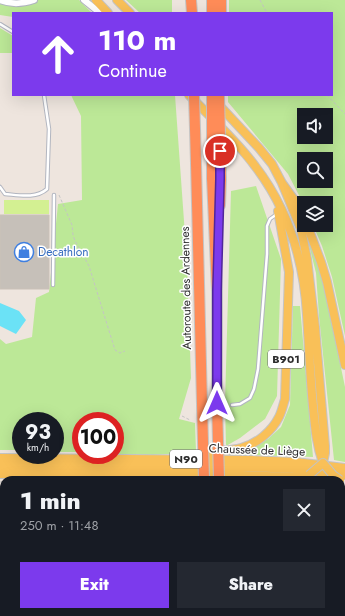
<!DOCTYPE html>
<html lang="en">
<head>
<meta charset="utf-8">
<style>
  :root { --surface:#171b24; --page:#242831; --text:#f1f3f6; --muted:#9ea1a6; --accent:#7c3aed }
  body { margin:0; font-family:Jost,sans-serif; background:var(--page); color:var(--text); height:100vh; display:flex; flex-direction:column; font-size:15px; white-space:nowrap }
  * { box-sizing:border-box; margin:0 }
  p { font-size:13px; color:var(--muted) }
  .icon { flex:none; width:22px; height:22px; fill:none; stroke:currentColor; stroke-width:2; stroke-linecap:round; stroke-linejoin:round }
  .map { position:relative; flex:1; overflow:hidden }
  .drawer { position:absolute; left:0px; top:476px; width:345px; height:140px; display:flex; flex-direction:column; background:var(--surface); border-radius:12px 12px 0 0; box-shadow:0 4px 16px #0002 }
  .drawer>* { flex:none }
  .banner { position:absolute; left:12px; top:12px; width:321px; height:84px; border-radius:0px; box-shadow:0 4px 16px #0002; background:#7c3aed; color:#fff; overflow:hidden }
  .fabs { position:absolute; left:297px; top:108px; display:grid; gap:8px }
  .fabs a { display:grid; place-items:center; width:36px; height:36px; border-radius:0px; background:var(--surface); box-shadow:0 4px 16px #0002; font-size:20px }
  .speed { position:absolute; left:12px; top:412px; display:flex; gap:8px; font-size:20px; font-weight:700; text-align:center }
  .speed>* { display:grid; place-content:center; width:52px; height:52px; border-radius:50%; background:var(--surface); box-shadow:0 4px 16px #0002; line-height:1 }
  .speed small { font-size:10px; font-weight:400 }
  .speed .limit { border:6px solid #d22; background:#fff; color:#111 }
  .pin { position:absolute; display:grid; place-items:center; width:34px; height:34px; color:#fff; margin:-17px; border:2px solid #fff; border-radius:50%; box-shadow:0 1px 4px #0007 }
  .me { position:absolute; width:44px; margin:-22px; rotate:0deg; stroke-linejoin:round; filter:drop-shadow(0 0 3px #0008) }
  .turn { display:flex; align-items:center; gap:14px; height:84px; padding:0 20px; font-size:18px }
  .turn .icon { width:52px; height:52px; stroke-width:2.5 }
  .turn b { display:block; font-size:28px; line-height:34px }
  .round { display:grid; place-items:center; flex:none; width:42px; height:42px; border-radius:0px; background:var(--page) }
  .head { display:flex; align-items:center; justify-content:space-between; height:68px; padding:0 20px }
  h1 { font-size:24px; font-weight:800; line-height:30px }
  .cta { display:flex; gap:8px; margin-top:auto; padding:8px 20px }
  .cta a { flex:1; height:46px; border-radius:0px; background:var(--accent); color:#fff; font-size:16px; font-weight:800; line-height:46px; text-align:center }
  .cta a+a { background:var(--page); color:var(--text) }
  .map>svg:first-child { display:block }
</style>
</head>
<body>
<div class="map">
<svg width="345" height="616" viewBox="0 0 345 616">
  <rect width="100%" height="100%" fill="#eee5de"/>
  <path fill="#e0dee7" d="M101 612H174L215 616H101Z"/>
  <path fill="#bce897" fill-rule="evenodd" d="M0 0H79L92 13H13V17L0 15Z
    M126 0H172V13H140Z
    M229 0H345V336L332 277 322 246 313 225H326V203H304V205L288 174 228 102V95H332V13H229ZM304 115H326V137H304ZM304 159H326V181H304Z
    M0 28 13 36V53H0Z
    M71 95H175L187 263 191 378 179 419 195 423 196 452 153 455 115 454V421H81V452H55V421H21V450H0V339L6 344 32 337 36 298 49 292 58 204 82 200 81 116Z
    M256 186 281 259 277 396 265 419 240 438 226 446 225 403 231 191Z
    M305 229 316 259 325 291 345 387V462L334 460 319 316 316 273Z
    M293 306H300L313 457 225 454 248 449 268 439 281 427 290 405Z"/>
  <path fill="#d3f092" d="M4 200H49V214H4Z"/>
  <path fill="#6be2f6" d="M0 303 19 311 26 320 16 334 0 326Z
    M0 491H4V610H0Z
    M341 524 345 525V616H215L174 612H341Z"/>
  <path fill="#c6c0b9" stroke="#cac1b7" d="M0 215H49V289H0Z"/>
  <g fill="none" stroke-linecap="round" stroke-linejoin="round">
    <defs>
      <path id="service" d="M0 24 13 32
        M0 187 5 194C18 195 36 199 47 189L49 129 44 95
        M53 285 54 195
        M232 405 240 404 250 398 254 389 258 369 267 254V226L270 219 277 214
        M38 616 42 615H98
        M98 616H103"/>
      <path id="tertiary" d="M0 0C12 5 22 4 34 0
        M84 0 100 13"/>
      <path id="primary" d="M96 0 108 13
        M117 0 130 13
        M189 95C211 118 236 140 255 166 288 209 304 262 307 315 309 346 310 376 313 406 315 426 316 443 323 463
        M217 103 259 148 272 164 282 183 300 208 304 218
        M282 183 301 229 307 259 315 327 325 446V453L323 463
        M307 225 321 262 327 282 345 365
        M199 456C213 449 226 452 241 448 257 444 272 431 279 417 282 411 283 405 285 399L289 272 278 211
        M0 458 249 460 295 462 345 468
        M0 466 249 467 295 469 345 475
        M0 474 242 475 292 477H301L309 475"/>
      <path id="motorway" d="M191 0 192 13
        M212 0V13
        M221 13V0
        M196 163 202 404
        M212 178 217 291V403
        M220 205 221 179
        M208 612V616
        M222 612V616"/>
    </defs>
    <use href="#service" stroke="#b2b6c0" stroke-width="4.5"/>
    <use href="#tertiary" stroke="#b2b6c0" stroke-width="8"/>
    <use href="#primary" stroke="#c4c4c4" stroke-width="10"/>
    <use href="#motorway" stroke="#c4c4c4" stroke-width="12"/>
    <path stroke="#c4c4c4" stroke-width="1" stroke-dasharray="3 2" stroke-linecap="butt" d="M260 0 267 13
      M327 95 345 114
      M59 195 72 225 73 235 75 241 89 266 115 350 120 353 125 351
      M182 416 190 420
      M0 482H4
      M341 515 345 516"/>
    <use href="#service" stroke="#fff" stroke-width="2.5"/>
    <use href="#tertiary" stroke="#fff" stroke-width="6"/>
    <use href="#primary" stroke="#f9c058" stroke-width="8"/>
    <use href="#motorway" stroke="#ff8c58" stroke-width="10"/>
    <defs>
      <path id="primary-bridge" d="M309 475 323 463 333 475 340 480"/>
      <path id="motorway-bridge" d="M194 95 196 163
        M212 95V178
        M219 95 221 179
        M217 403 219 480
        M202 404 204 480"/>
    </defs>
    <use href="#primary-bridge" stroke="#c4c4c4" stroke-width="10" stroke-linecap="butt"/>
    <use href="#motorway-bridge" stroke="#c4c4c4" stroke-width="12" stroke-linecap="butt"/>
    <use href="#primary-bridge" stroke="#f9c058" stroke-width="8"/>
    <use href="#motorway-bridge" stroke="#ff8c58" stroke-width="10"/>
  </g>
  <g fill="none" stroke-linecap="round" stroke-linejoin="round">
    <defs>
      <path id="route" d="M217 403V291L220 179V151"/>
    </defs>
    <use href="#route" stroke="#51269a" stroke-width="10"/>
    <use href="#route" stroke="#7c3aed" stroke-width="7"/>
  </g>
  <defs>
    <symbol id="shop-ring" viewBox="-11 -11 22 22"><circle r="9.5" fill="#fff" stroke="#3f7fe0" stroke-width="1.5"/><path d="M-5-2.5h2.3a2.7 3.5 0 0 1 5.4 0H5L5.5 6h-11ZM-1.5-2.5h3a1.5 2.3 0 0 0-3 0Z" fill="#3f7fe0"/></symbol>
  </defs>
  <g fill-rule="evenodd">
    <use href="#shop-ring" x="13" y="241" width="22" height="22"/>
  </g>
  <g text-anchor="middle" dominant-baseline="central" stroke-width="3" stroke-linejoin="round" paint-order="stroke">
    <g fill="#fff" stroke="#6b6b6b" stroke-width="1">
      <rect x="268" y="350" width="36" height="18" rx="3"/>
      <rect x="170" y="450" width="32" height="18" rx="3"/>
    </g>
    <g font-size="11" font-weight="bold" fill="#2c2c2c">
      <text x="286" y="359">B901</text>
      <text x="186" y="459">N90</text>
    </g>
    <g font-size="12" fill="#366cbe" stroke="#fff" text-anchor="start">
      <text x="38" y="252">Decathlon</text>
    </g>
    <g font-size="12" fill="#2c2c2c" stroke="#fff">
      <text transform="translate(186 288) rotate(-91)">Autoroute des Ardennes</text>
      <text transform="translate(257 450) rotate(2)">Chaussée de Liège</text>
    </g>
  </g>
</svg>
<div class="fabs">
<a><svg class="icon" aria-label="sound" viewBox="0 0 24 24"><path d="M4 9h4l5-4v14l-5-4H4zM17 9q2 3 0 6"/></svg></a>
<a><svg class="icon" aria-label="search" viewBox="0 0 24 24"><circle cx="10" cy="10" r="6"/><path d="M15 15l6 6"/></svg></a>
<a><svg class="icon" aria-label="layers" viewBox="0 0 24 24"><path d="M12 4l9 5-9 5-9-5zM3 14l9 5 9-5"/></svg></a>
</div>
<div class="speed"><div>93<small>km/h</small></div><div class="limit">100</div></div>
<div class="pin" style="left:220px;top:151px;background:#d93025"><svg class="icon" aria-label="arrive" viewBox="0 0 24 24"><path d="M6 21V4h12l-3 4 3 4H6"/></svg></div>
<svg class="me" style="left:217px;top:403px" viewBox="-20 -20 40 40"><path d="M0-17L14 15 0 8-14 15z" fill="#7c3aed" stroke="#fff" stroke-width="4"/></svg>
<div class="banner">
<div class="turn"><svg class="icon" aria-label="ahead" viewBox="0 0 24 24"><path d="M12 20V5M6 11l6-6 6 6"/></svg><div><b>110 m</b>Continue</div></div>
</div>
<section class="drawer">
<div class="head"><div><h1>1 min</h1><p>250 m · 11:48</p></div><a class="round"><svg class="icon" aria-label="close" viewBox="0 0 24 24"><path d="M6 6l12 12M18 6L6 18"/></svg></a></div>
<div class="cta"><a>Exit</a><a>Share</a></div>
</section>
</div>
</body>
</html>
